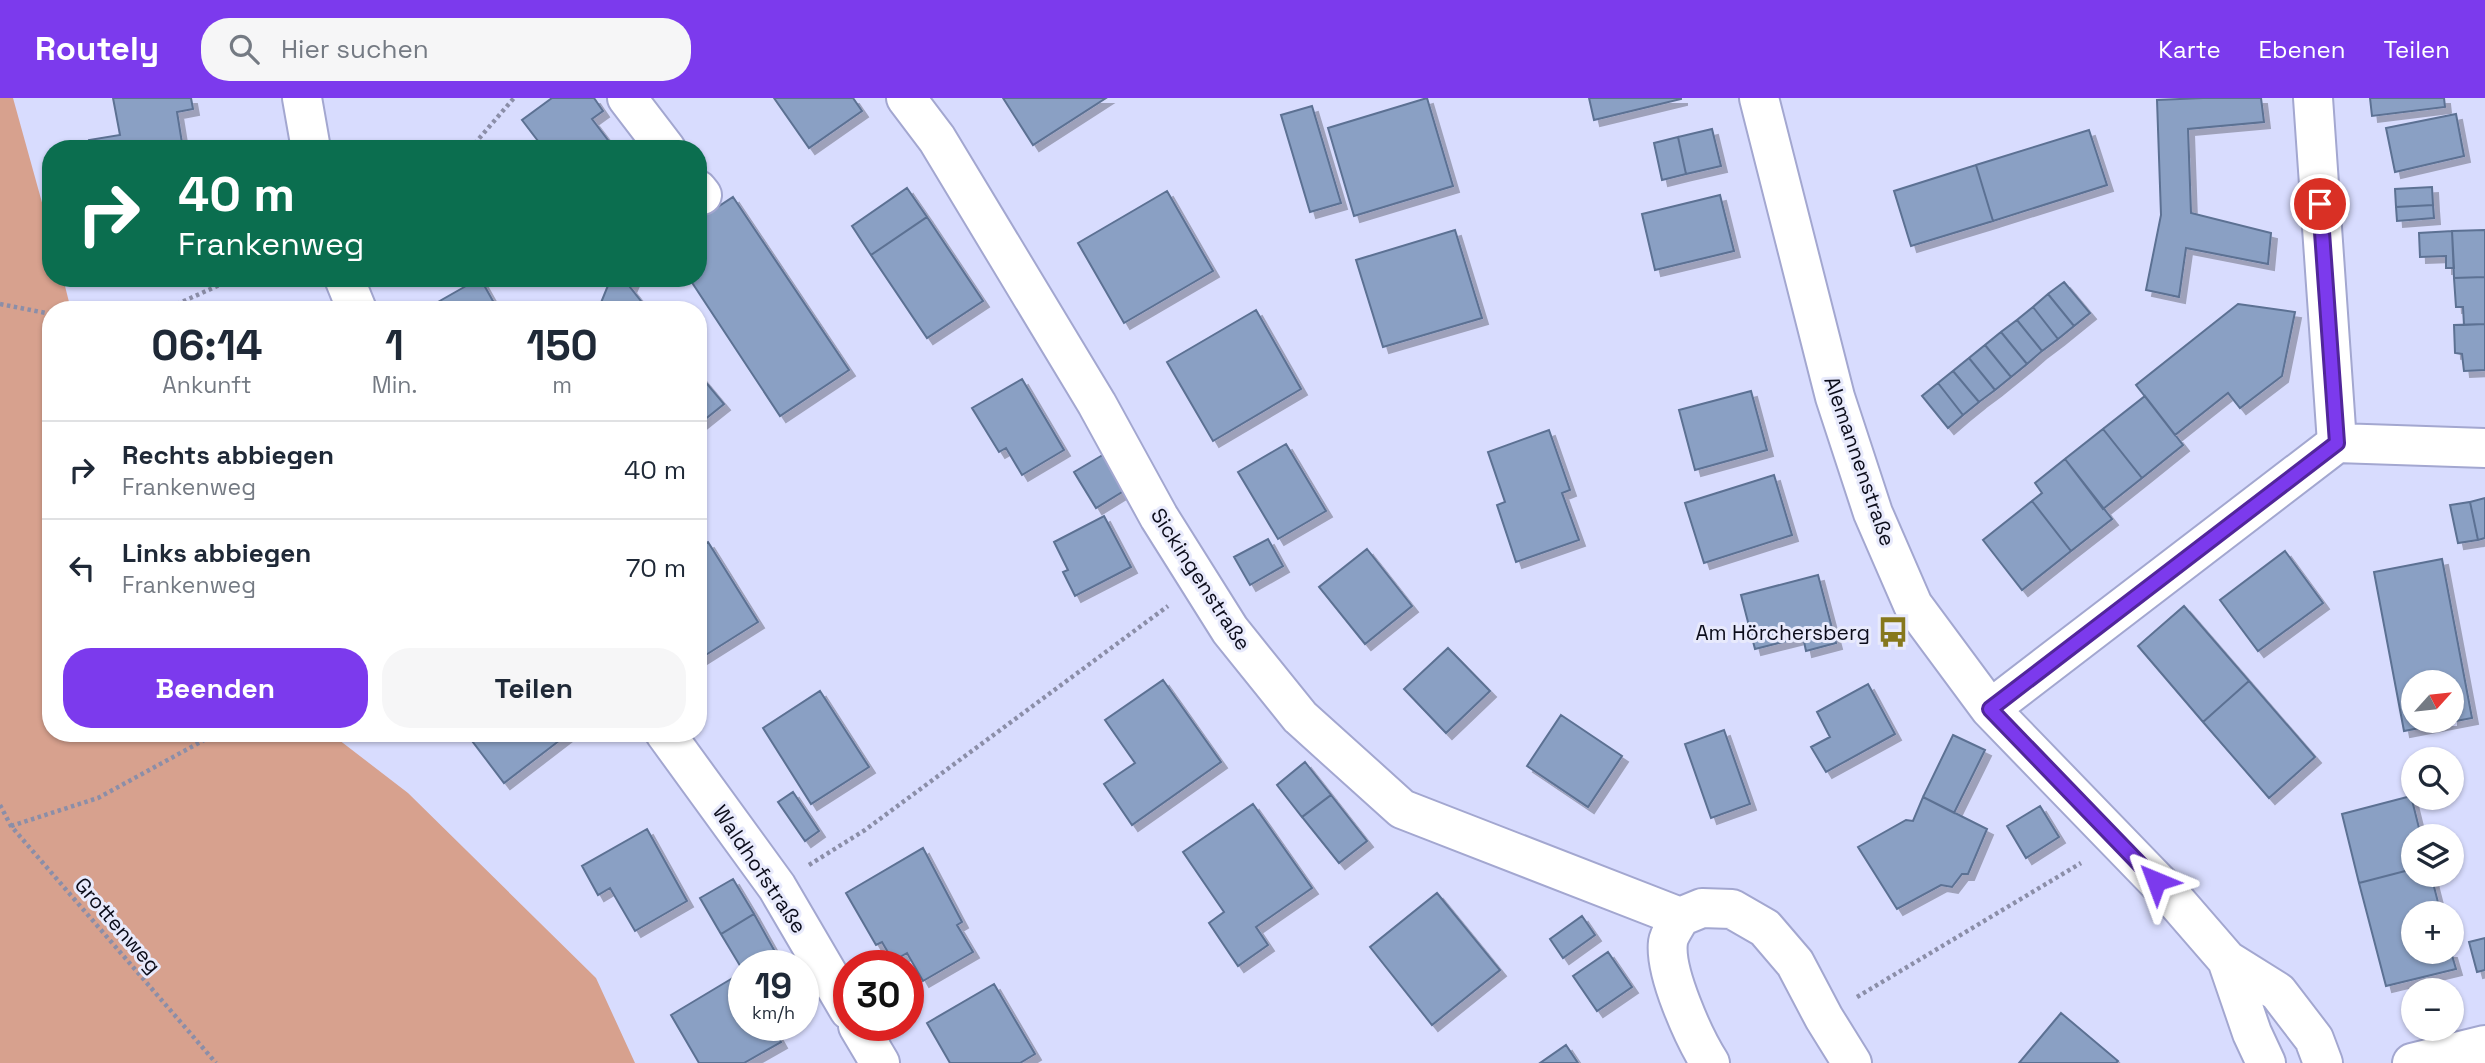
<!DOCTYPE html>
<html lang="de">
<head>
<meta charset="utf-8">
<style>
  :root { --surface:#fff; --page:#f6f6f7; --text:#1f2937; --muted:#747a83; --line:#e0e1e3; --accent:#7c3aed }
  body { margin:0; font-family:"Space Grotesk",sans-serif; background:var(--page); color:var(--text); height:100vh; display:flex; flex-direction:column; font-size:26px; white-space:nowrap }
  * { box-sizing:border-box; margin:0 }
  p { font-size:23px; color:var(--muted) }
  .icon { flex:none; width:38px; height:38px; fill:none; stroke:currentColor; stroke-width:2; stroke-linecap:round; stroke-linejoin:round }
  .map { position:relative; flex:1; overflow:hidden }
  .panel { position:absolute; left:42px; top:203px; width:665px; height:441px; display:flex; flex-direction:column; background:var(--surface); border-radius:28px; box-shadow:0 2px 5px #0004 }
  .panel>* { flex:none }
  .hud { position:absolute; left:42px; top:42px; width:665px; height:147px; border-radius:28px; box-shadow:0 2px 5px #0004; background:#0b6e4f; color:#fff; overflow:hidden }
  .needle { width:46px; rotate:63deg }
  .buttons { position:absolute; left:2401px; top:572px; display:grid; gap:14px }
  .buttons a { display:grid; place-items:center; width:63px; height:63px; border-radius:50%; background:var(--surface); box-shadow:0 2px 5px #0004; font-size:35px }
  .speed { position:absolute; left:728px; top:852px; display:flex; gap:14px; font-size:35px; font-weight:700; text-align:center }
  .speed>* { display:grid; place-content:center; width:91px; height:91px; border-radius:50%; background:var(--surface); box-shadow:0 2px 5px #0004; line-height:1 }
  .speed small { font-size:18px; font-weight:400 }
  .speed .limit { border:10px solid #d22; background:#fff; color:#111 }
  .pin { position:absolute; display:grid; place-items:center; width:60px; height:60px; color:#fff; margin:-30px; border:4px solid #fff; border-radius:50%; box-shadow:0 2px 7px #0007 }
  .me { position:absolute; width:77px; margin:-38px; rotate:316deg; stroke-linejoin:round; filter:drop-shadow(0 0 5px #0008) }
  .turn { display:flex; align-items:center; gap:24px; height:147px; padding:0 21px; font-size:32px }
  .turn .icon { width:91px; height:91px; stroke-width:2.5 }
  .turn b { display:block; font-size:49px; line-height:60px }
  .eta { display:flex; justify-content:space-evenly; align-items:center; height:119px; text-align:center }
  .eta b { font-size:42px; font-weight:700; line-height:49px }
  .action { display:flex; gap:14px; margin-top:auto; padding:14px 21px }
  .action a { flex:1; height:80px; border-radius:28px; background:var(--accent); color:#fff; font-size:28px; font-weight:700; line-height:80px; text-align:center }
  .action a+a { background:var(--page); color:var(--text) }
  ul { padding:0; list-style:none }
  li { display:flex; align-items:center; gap:21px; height:98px; padding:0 21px; border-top:2px solid var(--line) }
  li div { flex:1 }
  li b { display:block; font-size:26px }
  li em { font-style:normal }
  header { display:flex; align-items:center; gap:42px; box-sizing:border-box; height:98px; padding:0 35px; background:var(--accent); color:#fff }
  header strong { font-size:33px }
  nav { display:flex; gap:38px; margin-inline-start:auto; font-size:24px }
  .search { width:490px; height:63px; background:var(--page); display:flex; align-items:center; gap:18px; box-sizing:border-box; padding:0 24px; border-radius:28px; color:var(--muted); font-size:26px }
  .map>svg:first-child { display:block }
</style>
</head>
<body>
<header>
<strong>Routely</strong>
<div class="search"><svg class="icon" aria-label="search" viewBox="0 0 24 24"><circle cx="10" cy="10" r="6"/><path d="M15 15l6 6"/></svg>Hier suchen</div>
<nav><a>Karte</a><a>Ebenen</a><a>Teilen</a></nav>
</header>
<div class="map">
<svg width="2485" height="965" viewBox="0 0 2485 965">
  <defs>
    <filter id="shadow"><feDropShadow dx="6" dy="6" stdDeviation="0" flood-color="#0004"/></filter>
  </defs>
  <rect width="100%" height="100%" fill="#d8dcfe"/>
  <path fill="#d7a18e" d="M0 0H13L51 137V180H63L71 212H51V635H330L408 695 596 880 635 965H0Z"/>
  <path fill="#8aa0c4" stroke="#5c7193" stroke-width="2" fill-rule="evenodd" filter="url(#shadow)" d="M113 0H191L193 11 177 14 183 51H90L89 42 120 37Z
    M552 0H594L603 13 592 21 614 50 527 51 538 43 522 22Z
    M774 0H853L862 13 809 50Z
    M1003 0H1106L1033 47Z
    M1427 0 1453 88 1354 118 1328 30Z
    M1589 0H1681V1L1594 22Z
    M2203 0H2261L2264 24 2188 31 2191 115 2271 135 2268 166 2186 150 2179 199 2146 192 2161 117 2157 2Z
    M2370 0H2444L2445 9 2372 18Z
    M1312 8 1341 105 1310 114 1281 17Z
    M2456 16 2464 58 2395 74 2386 30Z
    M1712 31 1721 68 1686 76 1678 39Z
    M2089 32 2107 87 1993 123 1976 67Z
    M1678 39 1686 76 1662 82 1654 45Z
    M1976 67 1993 123 1911 148 1894 93Z
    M2432 89 2433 107 2396 109 2395 91Z
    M907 90 927 119 871 157 852 128Z
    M1167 93 1213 173 1124 225 1078 145Z
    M1720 97 1734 153 1655 172 1642 116Z
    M733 99 849 272 780 318 689 180H698V122Z
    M2433 107 2434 120 2397 123 2396 109Z
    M927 119 983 203 927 240 871 157Z
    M1455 132 1482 220 1383 249 1356 162Z
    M2485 132V179L2454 180 2452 133Z
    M2452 133 2454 170H2446V158L2420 159 2419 135Z
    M2485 179V226L2464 227 2463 209H2456L2454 180Z
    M480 180 498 212H424Z
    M611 180H634L630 189 648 212H598Z
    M2064 184 2090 215 2074 228 2048 196Z
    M2048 196 2074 228 2058 241 2033 209Z
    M2238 206 2295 214 2282 278 2240 310 2228 295 2175 337 2136 287Z
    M2033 209 2058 241 2042 253 2017 222Z
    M1256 212 1301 291 1213 343 1167 264Z
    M2017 222 2042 253 2027 266 2001 234Z
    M2485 226V272L2464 273 2462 256 2455 255 2454 227Z
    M2001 234 2027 266 2011 279 1985 247Z
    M1985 247 2011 279 1995 292 1969 260Z
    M1969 260 1995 292 1979 304 1953 273Z
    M1953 273 1979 304 1963 317 1938 285Z
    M698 275 724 306 698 327Z
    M1022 281 1064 352 1022 377 1006 350 999 354 972 310Z
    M1938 285 1963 317 1948 330 1922 298Z
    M1751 293 1767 352 1695 372 1679 312Z
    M2145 298 2183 347 2142 380 2103 331Z
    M2103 331 2142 380 2103 411 2065 361Z
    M1549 332 1570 392 1562 395 1579 442 1516 464 1497 407 1505 404 1488 354Z
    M1286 346 1326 413 1278 441 1238 374Z
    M1106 355 1127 391 1096 410 1074 374Z
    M2065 361 2112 421 2071 453 2032 403 2042 395 2035 385Z
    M1774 377 1792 437 1704 465 1685 405Z
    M2485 400V440L2478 442 2470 404Z
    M2032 403 2071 453 2022 492 1983 442Z
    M2470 404 2478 442 2458 445 2450 407Z
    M1104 418 1131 469 1075 498 1063 474 1068 472 1054 444Z
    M1268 441 1283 468 1250 487 1234 459Z
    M708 444 758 524 701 560 698 556V450Z
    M1367 451 1412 508 1365 546 1319 489Z
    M2285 453 2323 505 2258 553 2220 502Z
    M2442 461 2472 620 2404 633 2374 474ZM2413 584H2452V623H2413Z
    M1818 477 1836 545 1806 553 1803 539 1755 551 1741 497Z
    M2184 508 2249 583 2203 624 2138 548Z
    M1448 550 1490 593 1446 635 1404 591Z
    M1163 582 1221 664 1132 727 1104 686 1135 665 1105 622Z
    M2249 583 2315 659 2269 700 2203 624Z
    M1868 586 1895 636 1826 674 1811 649 1830 639 1817 614Z
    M820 593 869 669 811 706 763 630Z
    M1561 617 1622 658 1588 709 1527 668Z
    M1724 632 1750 706 1711 720 1685 646Z
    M466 635H567L568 636 504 685Z
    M1953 637 1985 652 1954 715 1923 699Z
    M1305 664 1331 697 1302 719 1277 687Z
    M793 694 819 733 805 743 778 704Z
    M1331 697 1367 743 1339 765 1302 719Z
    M2411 698 2421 738H2413V771L2359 785 2342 716Z
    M1923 699 1987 731 1968 776H1962L1952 789 1941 787 1897 811 1858 749 1906 722 1913 723Z
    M1253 706 1312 790 1256 829 1268 847 1238 868 1209 825 1224 814 1183 754Z
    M2040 708 2059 739 2026 760 2007 728Z
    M647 731 687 803 635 833 610 790 598 797 582 768Z
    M923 750 962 824 957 827 973 854 923 883 907 855 893 863 882 844 876 847 846 795Z
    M2413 771V777H2431L2441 816H2413V854H2451L2456 871 2386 888 2359 785Z
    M733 781 754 816 721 836 700 800Z
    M1437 795 1500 872 1432 927 1370 849Z
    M754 816 774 852 742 871 721 836Z
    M1582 818 1595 837 1563 860 1550 841Z
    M2485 840V872L2477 874 2469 844Z
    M1608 854 1632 889 1597 913 1573 878Z
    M741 875 744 880V928H772L781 944 744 965H699L671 917Z
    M994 886 1035 956 1020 965H950L927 925Z
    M2061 915 2118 963 2116 965H2019Z
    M1566 947 1578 965H1540Z"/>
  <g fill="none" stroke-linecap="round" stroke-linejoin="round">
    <defs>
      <path id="street" d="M302 0 311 51
        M627 0 666 51
        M906 0 937 41 1097 306 1159 419 1230 532 1300 619 1402 711 1680 819
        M1759 0 1835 299 1873 415 1913 507 1990 611 2175 802 2227 862 2278 894 2314 941 2323 965
        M2313 0 2337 345
        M698 92 702 97
        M344 180 357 212
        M2337 345 2485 350
        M1990 611 2337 345
        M665 635 777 789 849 912
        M2227 862 2252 935 2266 965
        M858 928 880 965
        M1710 965C1694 940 1664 874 1668 844 1669 836 1677 826 1680 819L1702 810 1732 811 1765 830 1795 865 1824 920 1852 965
        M2412 965 2485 947"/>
    </defs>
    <use href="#street" stroke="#a3a7d0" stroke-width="42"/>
    <path stroke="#8b8ea8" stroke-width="4.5" stroke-dasharray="3.5 3.5" stroke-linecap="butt" d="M470 51 514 0
      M0 206 51 216
      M164 212 235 180
      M0 707 11 728 216 965
      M11 728 98 700 217 635
      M809 767 865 732 1168 508
      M1857 899 2081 765"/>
    <use href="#street" stroke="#fff" stroke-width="38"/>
  </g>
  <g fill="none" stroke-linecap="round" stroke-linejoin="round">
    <defs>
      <path id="route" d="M2156 783 1990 611 2337 345 2320 106"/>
    </defs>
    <use href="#route" stroke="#51269a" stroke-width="18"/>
    <use href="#route" stroke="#7c3aed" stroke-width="12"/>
  </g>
  <defs>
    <symbol id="bus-bare" viewBox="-9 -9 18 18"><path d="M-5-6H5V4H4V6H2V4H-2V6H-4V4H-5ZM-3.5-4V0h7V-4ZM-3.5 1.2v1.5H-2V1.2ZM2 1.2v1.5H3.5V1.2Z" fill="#86781c" stroke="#e8eafc" stroke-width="2.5" paint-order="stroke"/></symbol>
  </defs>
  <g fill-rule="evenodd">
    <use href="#bus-bare" x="1871" y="512" width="44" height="44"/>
  </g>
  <g text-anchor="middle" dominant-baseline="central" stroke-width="6" stroke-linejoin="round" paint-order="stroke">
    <g font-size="21" fill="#0b0c1a" stroke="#e8eafc">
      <text transform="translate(1860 363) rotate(71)">Alemannenstraße</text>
      <text transform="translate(1201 481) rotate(57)">Sickingenstraße</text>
      <text transform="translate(760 771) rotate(56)">Waldhofstraße</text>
      <text transform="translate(118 827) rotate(49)">Grottenweg</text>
    </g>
    <g font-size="21" fill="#0b0c1a" stroke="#e8eafc" text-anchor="end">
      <text x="1870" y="534">Am Hörchersberg</text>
    </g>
  </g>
</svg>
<div class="buttons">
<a><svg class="needle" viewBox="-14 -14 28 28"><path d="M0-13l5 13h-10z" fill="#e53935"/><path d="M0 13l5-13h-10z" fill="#747a83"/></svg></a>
<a><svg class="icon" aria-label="search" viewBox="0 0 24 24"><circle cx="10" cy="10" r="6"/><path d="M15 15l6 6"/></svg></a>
<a><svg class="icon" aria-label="layers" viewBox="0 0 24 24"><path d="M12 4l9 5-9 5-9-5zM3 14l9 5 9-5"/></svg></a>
<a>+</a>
<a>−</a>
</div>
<div class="speed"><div>19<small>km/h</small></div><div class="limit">30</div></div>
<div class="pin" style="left:2320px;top:106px;background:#d93025"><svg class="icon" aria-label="arrive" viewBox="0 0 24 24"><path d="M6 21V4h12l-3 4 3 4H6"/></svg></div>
<svg class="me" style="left:2156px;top:783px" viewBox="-20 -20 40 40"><path d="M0-17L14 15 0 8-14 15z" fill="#7c3aed" stroke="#fff" stroke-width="4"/></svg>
<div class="hud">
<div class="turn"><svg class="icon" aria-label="right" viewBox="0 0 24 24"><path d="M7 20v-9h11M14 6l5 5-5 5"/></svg><div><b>40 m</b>Frankenweg</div></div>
</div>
<section class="panel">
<div class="eta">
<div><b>06:14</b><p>Ankunft</p></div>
<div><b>1</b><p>Min.</p></div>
<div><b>150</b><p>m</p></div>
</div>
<ul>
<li><svg class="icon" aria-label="right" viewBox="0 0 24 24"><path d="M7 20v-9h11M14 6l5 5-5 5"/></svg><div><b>Rechts abbiegen</b><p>Frankenweg</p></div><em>40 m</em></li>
<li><svg class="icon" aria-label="left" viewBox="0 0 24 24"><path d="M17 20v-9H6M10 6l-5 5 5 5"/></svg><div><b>Links abbiegen</b><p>Frankenweg</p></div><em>70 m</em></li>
</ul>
<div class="action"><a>Beenden</a><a>Teilen</a></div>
</section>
</div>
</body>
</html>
